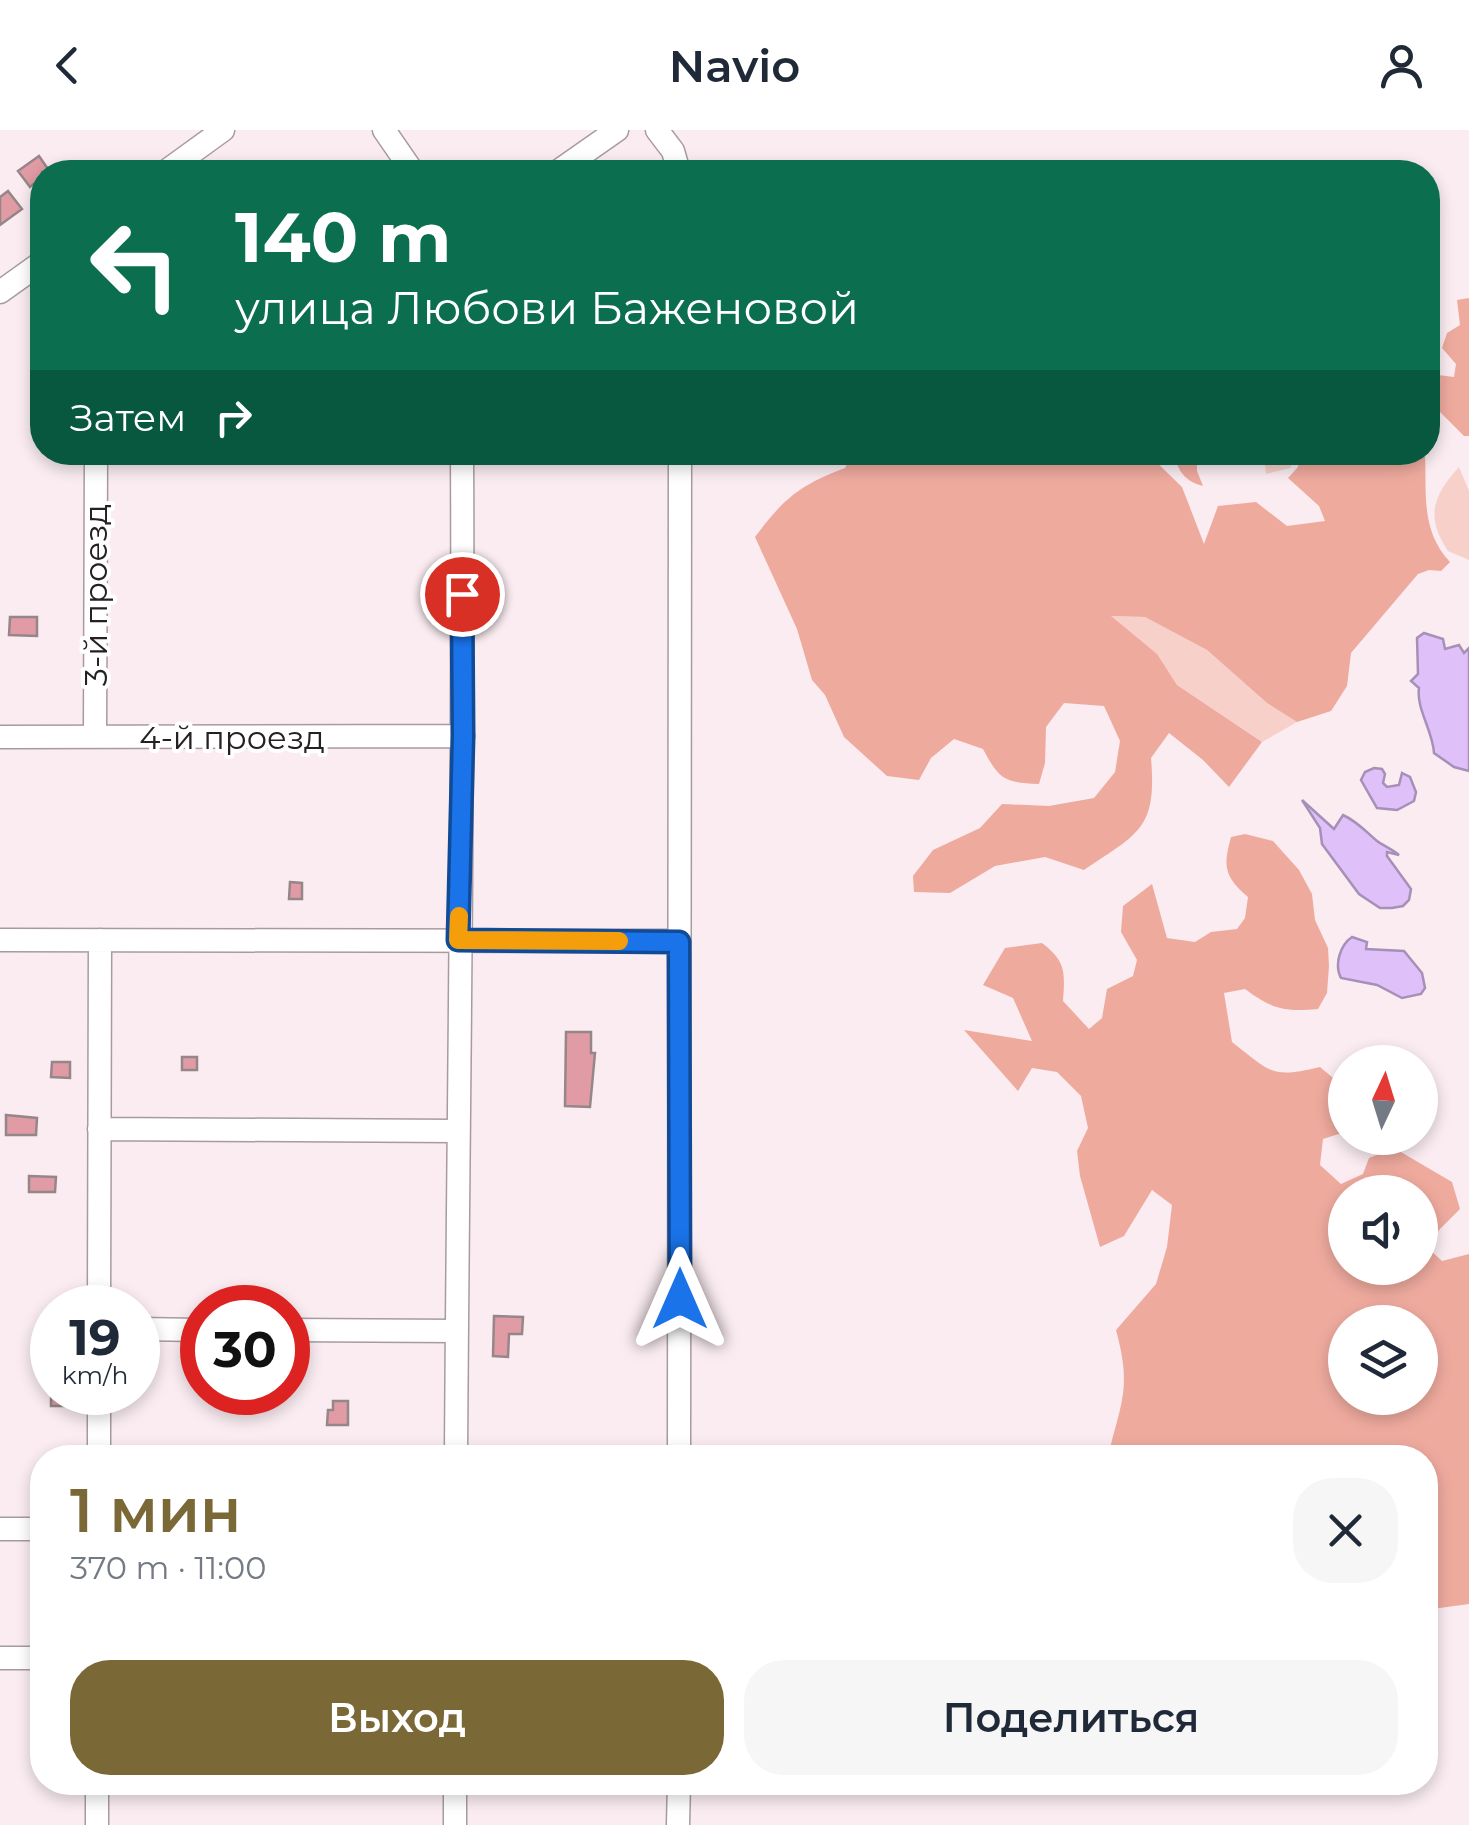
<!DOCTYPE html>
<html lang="ru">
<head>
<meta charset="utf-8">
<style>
  :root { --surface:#fff; --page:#f6f6f7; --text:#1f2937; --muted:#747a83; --accent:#7a6836 }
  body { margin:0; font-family:Montserrat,sans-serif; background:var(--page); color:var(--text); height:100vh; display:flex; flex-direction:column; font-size:38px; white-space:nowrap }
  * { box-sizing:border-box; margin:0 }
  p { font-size:32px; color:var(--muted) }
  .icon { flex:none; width:55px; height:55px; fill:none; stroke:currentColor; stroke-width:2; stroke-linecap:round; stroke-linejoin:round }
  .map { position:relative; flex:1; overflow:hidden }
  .panel { position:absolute; left:30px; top:1315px; width:1408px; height:350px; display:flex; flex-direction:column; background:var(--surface); border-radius:40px; box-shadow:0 5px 15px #0003 }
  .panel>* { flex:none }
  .banner { position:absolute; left:30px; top:30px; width:1410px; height:305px; border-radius:40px; box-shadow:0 5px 15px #0003; background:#0b6e4f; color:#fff; overflow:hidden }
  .needle { width:65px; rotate:4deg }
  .controls { position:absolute; left:1328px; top:915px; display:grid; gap:20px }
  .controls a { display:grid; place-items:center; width:110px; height:110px; border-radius:50%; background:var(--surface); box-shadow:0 5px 15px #0003; font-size:50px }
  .speed { position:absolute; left:30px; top:1155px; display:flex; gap:20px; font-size:50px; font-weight:700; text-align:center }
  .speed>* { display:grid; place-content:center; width:130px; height:130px; border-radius:50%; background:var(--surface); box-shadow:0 5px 15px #0003; line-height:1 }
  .speed small { font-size:25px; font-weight:400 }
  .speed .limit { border:15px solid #d22; background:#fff; color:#111 }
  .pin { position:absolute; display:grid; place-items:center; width:85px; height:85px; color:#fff; margin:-42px; border:5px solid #fff; border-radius:50%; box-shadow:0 2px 10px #0007 }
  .me { position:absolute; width:110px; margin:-55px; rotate:0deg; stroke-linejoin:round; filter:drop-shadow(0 0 8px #0008) }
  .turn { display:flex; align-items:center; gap:35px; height:210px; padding:0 40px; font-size:45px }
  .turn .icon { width:130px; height:130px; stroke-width:2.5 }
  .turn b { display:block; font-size:70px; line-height:85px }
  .then { display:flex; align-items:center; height:95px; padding:0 40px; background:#0003; gap:20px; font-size:38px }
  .round { display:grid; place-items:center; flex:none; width:105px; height:105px; border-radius:40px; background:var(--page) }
  .headline { display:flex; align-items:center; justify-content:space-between; height:170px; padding:0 40px }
  h1 { font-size:60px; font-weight:600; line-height:75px; color:var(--accent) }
  .action { display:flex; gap:20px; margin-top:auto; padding:20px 40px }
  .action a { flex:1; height:115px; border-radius:40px; background:var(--accent); color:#fff; font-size:40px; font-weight:600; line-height:115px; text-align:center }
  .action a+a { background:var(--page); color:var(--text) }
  header { display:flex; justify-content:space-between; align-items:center; height:130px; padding:0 40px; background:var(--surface); font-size:45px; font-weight:600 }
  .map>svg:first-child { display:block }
</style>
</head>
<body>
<header><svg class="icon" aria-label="back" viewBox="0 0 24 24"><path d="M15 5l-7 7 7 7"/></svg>Navio<svg class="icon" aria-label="person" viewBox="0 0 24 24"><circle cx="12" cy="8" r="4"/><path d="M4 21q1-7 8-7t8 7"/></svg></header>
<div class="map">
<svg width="1469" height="1695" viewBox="0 0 1469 1695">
  <rect width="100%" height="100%" fill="#faecf1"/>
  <path fill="#f7d0ca" d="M1274 322 1293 333 1290 338 1266 344 1265 335 1253 333 1254 323Z
    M1459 337 1469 361V430L1448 421C1425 386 1433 366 1459 337Z
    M1109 486 1145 487 1207 520 1267 573 1297 592 1262 612 1177 555 1156 524Z"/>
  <path fill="#efaa9e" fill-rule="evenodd" d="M1469 168V306H1464L1435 277 1428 275V251L1438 245 1454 247 1456 234 1442 218 1447 203 1460 195 1457 170Z
    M1174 323H1197V341L1203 356C1185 351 1178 342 1174 323Z
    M1425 323C1427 363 1420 400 1450 432L1441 441 1429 440 1418 444 1351 523 1347 556 1331 581 1297 592 1267 573 1207 520 1145 487 1111 486 1157 524 1177 555 1262 612 1229 657 1203 630 1169 603 1151 628C1157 699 1139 703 1084 740L1045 727 995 736 950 763 914 762 913 746 933 720 980 698 1002 674 1049 676 1094 668 1115 642 1120 611 1104 576 1064 573 1046 597 1045 633 1039 654C1004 653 999 649 983 619L954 609 931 628 919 650 887 646 844 607 825 565 812 550 797 499 755 407C784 368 800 355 845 338L853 323H1147L1182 357 1204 414 1218 376 1256 372 1287 396 1325 391 1319 376 1288 348 1298 337V330L1284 323Z
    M1245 704 1273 711 1299 740 1312 764 1315 790 1328 818 1329 836 1327 863 1318 879C1284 882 1272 879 1245 859L1224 863 1232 912C1271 942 1270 949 1320 937L1345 958V1002L1323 1009 1320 1035 1341 1054 1363 1044 1369 1028 1394 1018 1452 1052 1460 1079 1440 1099 1427 1117 1442 1131 1469 1124V1474L1425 1480V1328L1108 1327C1121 1271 1132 1259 1116 1200L1156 1154 1167 1117 1172 1075 1152 1060 1124 1106 1100 1117 1080 1046 1077 1021 1088 998 1081 966 1057 942 1032 938 1018 961 964 900 1032 911 1013 868 983 855 1005 818 1042 813C1066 832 1065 841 1063 871L1089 899 1102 888 1107 859 1133 846 1137 830 1121 802 1123 776 1152 754 1167 808 1195 812 1211 802 1237 799 1245 788 1248 767C1224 746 1223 737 1231 707ZM1420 1062V1138H1345V1062ZM1420 1192V1268H1345V1192Z"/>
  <path fill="#dfc0f8" stroke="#a790b8" stroke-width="2.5" d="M1424 503 1443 509 1445 519 1459 515 1464 523 1469 518V641L1454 637 1434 623C1433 601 1416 579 1419 558L1411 551 1418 544 1417 508Z
    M1374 638 1382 639 1385 644 1383 653 1387 657 1399 655 1402 643 1410 647 1416 662 1414 671 1397 680 1377 678 1361 650 1365 642Z
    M1302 670 1334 699 1343 685C1358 692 1365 701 1377 711 1384 716 1392 719 1399 725L1387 722V726L1411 759 1409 770 1403 776 1392 778H1380L1359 764 1322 714 1320 698Z
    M1352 807 1367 812 1366 819 1404 821 1422 843 1425 858 1421 864 1402 868 1377 855 1341 848C1334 835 1340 815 1352 807Z"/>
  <path fill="#e19ba5" stroke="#958789" stroke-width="2.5" d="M39 26 50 42H42V47L30 57 18 41Z
    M8 61 22 79 0 95V67Z
    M10 487H37V506L9 505Z
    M290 752 302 753V769H289Z
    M566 902H591V923H595L590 977 565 976Z
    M182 927H197V940H182Z
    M52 932H70V948L51 947Z
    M6 985 37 988 36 1005H6Z
    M29 1046 56 1047 55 1062H29Z
    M494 1186 523 1187 522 1204H509L508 1227 493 1226Z
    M51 1262H65V1276H51Z
    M333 1271H348V1295H327L328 1280H333Z"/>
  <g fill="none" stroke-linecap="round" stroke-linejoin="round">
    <defs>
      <path id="minor" d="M384 0 413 42
        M657 0 673 21 679 42
        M165 42 223 0
        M557 42 617 0
        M0 162 42 132
        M0 607 463 606
        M95 607 96 322
        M0 810 679 811
        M99 999 456 1001
        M99 1178 100 810
        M138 1199 202 1200
        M288 1200 457 1201
        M99 1328V1262
        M456 1328C458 992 464 657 462 322
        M679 1328 680 322
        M0 1399H42
        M0 1528H42
        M97 1695V1652
        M455 1695V1652
        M678 1695 679 1652"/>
    </defs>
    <use href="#minor" stroke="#a89ba0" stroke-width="25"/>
    <use href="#minor" stroke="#fff" stroke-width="22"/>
  </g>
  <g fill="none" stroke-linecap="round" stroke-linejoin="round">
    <defs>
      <path id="route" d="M462 464 463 606 458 810 679 812 680 1169"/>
    </defs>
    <use href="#route" stroke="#114b97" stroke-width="25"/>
    <use href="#route" stroke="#1a73e8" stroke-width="18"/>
    <path stroke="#f59e0b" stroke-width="18" d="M459 786 458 810 619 811"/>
  </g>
  <g text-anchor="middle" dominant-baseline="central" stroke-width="8" stroke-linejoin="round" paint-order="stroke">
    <g font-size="32" fill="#252022" stroke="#fff">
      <text transform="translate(95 465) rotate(-90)">3-й проезд</text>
      <text x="232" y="607">4-й проезд</text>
    </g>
  </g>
</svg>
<div class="controls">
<a><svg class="needle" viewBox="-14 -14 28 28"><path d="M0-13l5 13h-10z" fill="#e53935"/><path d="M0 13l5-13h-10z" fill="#747a83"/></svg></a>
<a><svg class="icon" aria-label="sound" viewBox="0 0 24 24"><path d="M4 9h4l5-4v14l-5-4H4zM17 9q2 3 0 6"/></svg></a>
<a><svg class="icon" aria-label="layers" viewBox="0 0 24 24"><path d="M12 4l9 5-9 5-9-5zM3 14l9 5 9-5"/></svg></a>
</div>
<div class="speed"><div>19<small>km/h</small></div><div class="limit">30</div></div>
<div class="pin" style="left:462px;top:464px;background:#d93025"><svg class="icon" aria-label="arrive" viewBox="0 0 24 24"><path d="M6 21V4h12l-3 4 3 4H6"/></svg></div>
<svg class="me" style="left:680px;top:1169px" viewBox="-20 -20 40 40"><path d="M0-17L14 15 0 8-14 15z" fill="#1a73e8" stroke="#fff" stroke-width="4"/></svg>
<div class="banner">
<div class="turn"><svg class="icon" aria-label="left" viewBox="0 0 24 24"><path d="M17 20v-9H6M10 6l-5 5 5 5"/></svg><div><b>140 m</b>улица Любови Баженовой</div></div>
<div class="then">Затем<svg class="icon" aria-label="right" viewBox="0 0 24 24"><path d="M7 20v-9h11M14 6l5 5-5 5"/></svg></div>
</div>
<section class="panel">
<div class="headline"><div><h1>1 мин</h1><p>370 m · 11:00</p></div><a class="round"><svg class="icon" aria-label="close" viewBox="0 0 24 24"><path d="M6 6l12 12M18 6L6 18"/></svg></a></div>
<div class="action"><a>Выход</a><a>Поделиться</a></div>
</section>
</div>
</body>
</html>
